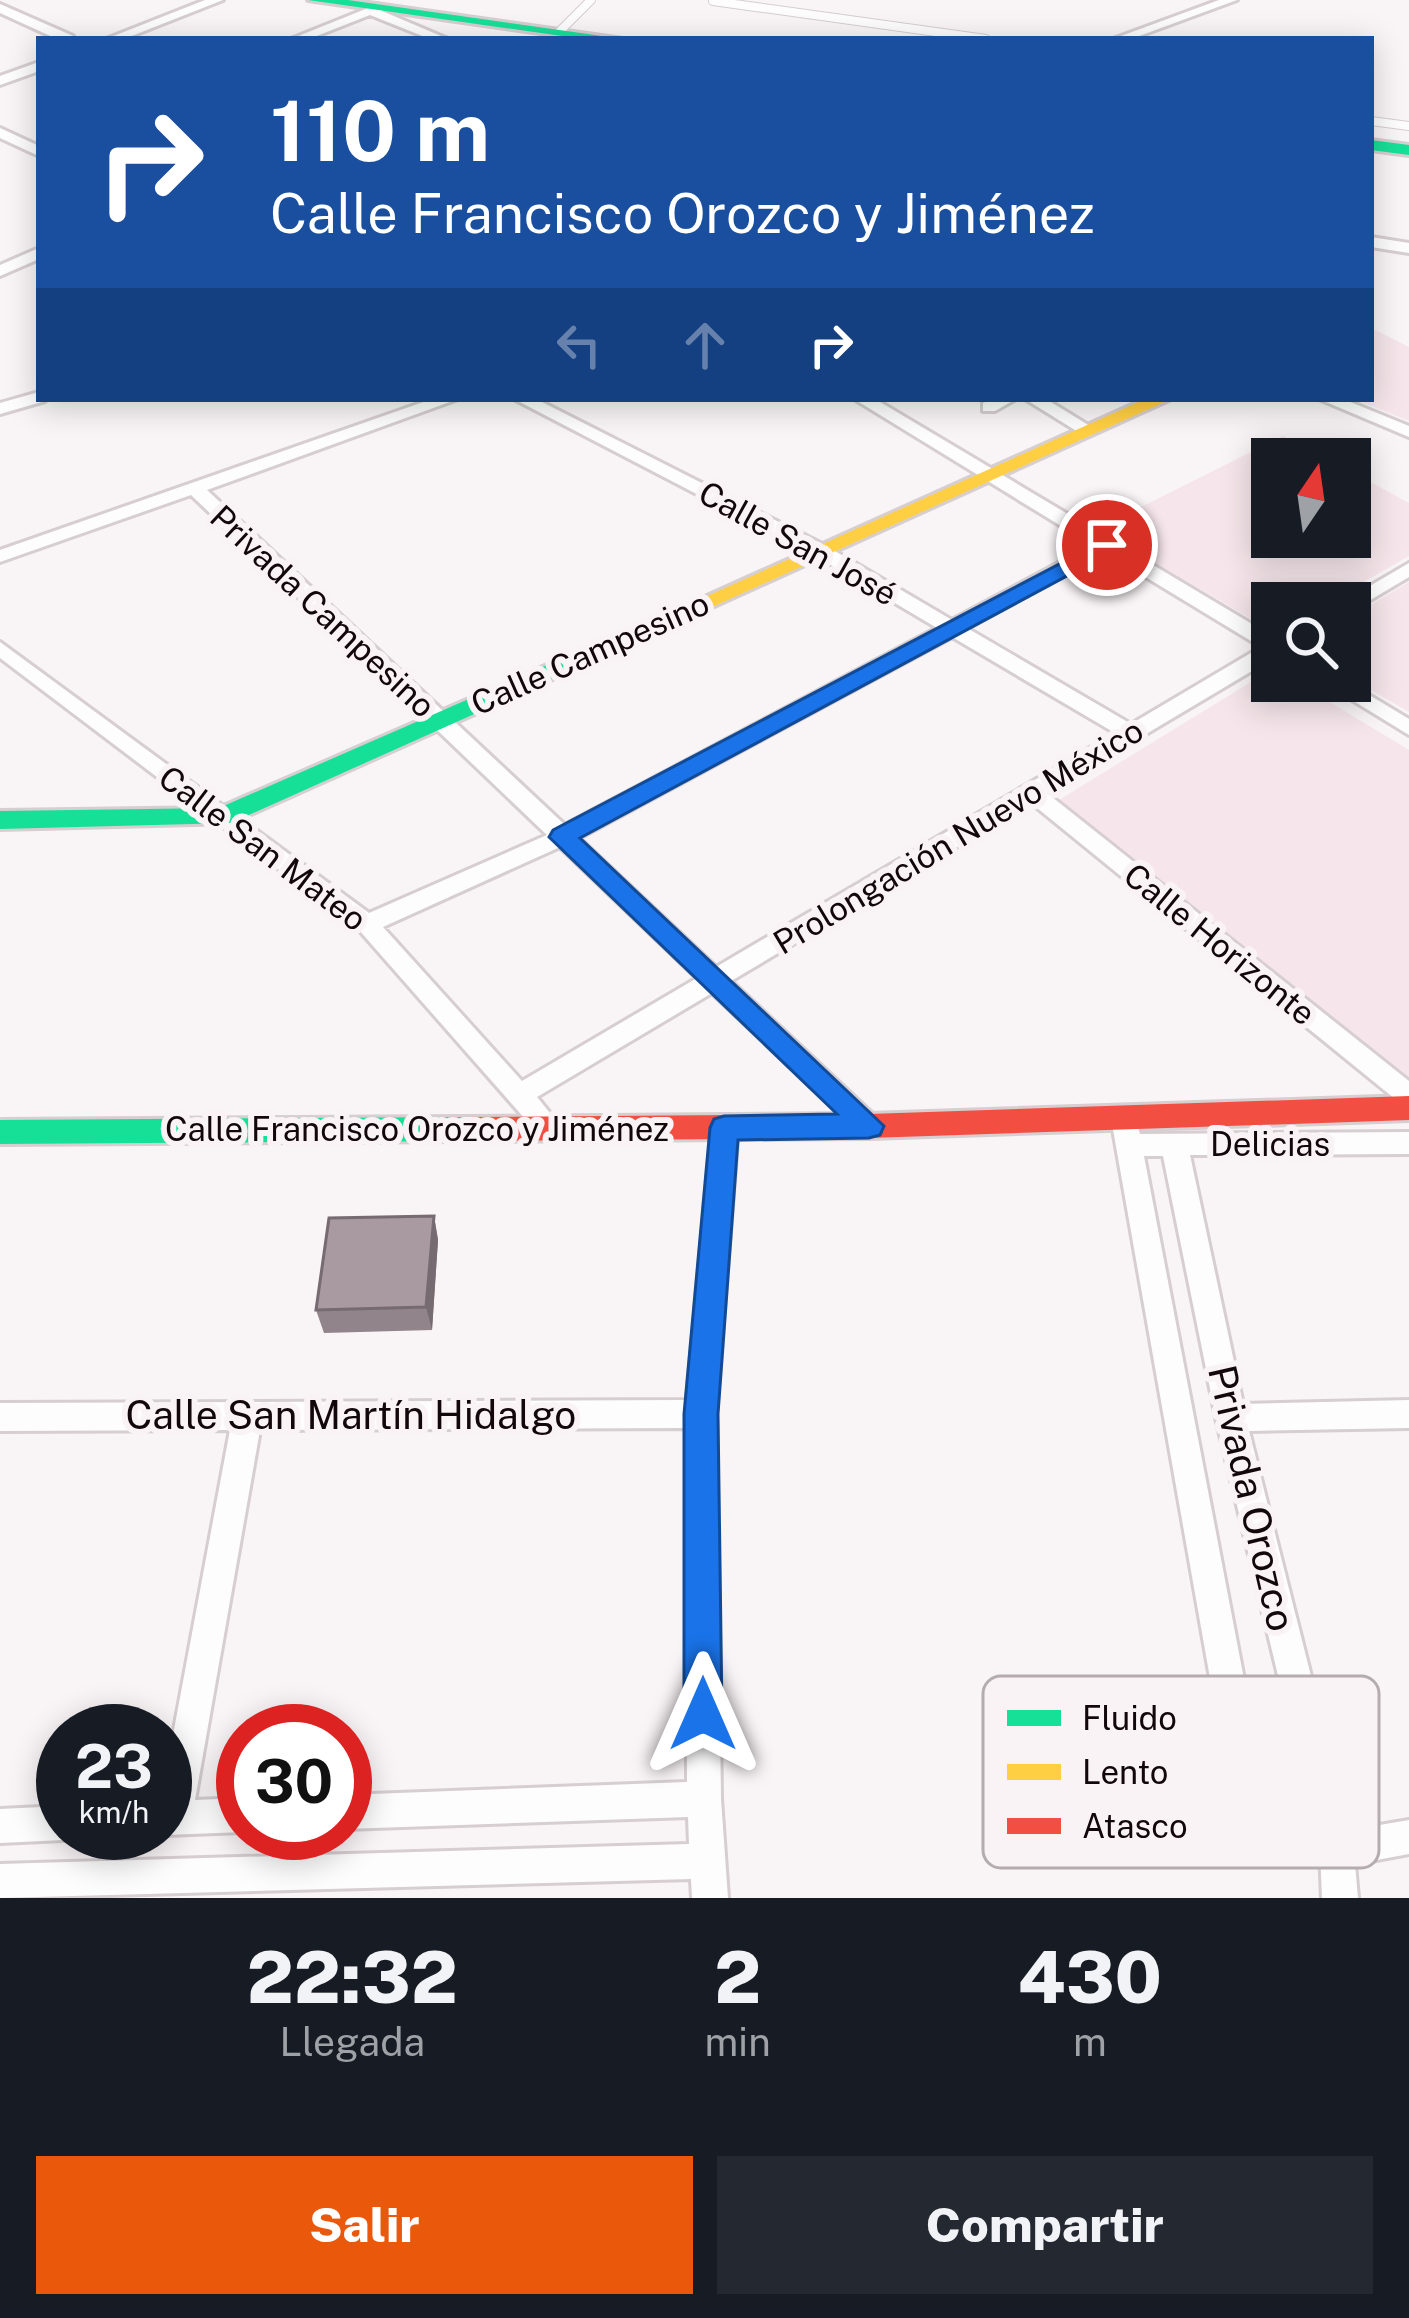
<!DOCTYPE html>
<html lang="es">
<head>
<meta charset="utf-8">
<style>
  :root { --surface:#171b24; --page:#242831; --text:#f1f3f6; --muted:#9ea1a6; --accent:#ea580c }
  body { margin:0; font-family:"Public Sans",sans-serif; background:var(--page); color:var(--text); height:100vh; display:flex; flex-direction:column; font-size:45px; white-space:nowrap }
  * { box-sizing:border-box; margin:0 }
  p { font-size:39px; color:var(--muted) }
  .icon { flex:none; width:66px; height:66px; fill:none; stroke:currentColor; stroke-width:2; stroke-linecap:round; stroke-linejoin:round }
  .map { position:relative; height:1898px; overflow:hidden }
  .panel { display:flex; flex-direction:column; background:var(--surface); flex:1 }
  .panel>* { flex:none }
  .guide { position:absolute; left:36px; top:36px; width:1338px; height:366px; border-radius:0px; box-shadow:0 6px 30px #0003; background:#1a4fa0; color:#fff; overflow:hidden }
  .needle { width:78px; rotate:13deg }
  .tools { position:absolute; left:1251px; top:438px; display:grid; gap:24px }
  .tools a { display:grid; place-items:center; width:120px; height:120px; border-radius:0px; background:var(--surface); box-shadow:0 6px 30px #0003; font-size:60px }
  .speed { position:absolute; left:36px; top:1704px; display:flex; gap:24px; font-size:60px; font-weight:700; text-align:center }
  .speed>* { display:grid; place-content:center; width:156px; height:156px; border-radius:50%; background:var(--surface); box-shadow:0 6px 30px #0003; line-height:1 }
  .speed small { font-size:30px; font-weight:400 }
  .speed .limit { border:18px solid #d22; background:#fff; color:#111 }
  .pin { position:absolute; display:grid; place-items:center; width:102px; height:102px; color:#fff; margin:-51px; border:6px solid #fff; border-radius:50%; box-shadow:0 3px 12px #0007 }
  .me { position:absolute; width:132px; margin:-66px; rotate:0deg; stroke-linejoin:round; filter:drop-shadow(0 0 9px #0008) }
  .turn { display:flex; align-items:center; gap:42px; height:252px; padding:0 36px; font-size:54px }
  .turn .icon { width:156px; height:156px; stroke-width:2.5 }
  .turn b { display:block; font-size:84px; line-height:102px }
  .lanes { display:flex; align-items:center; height:114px; padding:0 36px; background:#0003; justify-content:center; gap:60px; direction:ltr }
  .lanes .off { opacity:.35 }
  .eta { display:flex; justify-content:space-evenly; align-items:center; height:204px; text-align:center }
  .eta b { font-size:72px; font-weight:800; line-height:84px }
  .cta { display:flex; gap:24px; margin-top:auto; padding:24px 36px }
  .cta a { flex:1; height:138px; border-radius:0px; background:var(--accent); color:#fff; font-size:48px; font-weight:800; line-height:138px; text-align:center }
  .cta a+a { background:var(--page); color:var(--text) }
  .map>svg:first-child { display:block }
</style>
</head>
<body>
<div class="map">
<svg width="1409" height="1898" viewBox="0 0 1409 1898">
  <rect width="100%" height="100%" fill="#f9f4f6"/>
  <path fill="#f6e6eb" d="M1371 328 1409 347V421L1355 399H1371Z
    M1283 436 1327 459H1272V537H1350V471L1409 503V556L1327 603H1272V631L1097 529Z
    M1409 582V712L1350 678V617Z
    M1272 669V681H1295L1409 750V1092L1054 803Z"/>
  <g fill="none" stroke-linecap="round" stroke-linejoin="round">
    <defs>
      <path id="lane" d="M713 1 986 39
        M560 31 591 0
        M1371 121 1409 126"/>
      <path id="street" d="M205 0H223L124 39H106Z
        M1219 0H1237L1131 39H1113Z
        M0 4 73 36 74 39H57L0 13Z
        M378 4 384 8 382 11 448 39H430L370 15 309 39H291Z
        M39 62V71L0 85V76Z
        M0 128 39 146V156L0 138Z
        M1371 237 1409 243V253L1371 247Z
        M39 248V259L0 276V265Z
        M39 392V399L45 401 0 414V403Z
        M432 399H458L207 490 565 825 937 628 814 555 514 399H536L828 547 952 620 1092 545 854 399H875L1272 636V659L1047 793 1409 1081V1106L1400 1103 1031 803 731 981 878 1119 882 1126 878 1133 869 1137 860 1133 712 993 537 1097 562 1128 558 1136 549 1139 540 1136 359 930 0 658V642L369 913 547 835 191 495 0 562V550ZM1106 553 1261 647 1131 724 967 628ZM952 637 1115 733 716 967 579 838ZM560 847 697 978 522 1081 383 927Z
        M993 399H1016L995 411H983V403Z
        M1025 399H1046L1098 431 1089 436 1083 435Z
        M1319 399H1343L1409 426V437Z
        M1409 563V577L1357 608 1350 610V603H1341Z
        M1321 681H1346L1409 719V735Z
        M1124 1107 1133 1111 1140 1134 1409 1132V1154L1190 1155 1243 1404 1409 1400V1428L1249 1431 1350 1830 1409 1820V1854L1355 1864 1358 1898H1322L1320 1850 1216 1418 1163 1156H1144L1247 1695 1242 1707 1230 1712 1218 1707 1213 1695 1111 1118 1115 1111Z
        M725 1117 734 1120 738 1128 716 1414 721 1799 728 1898H692L691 1879 0 1898V1864L689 1844 688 1817 345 1829V1795L687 1782 686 1428 260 1430 195 1800 243 1798V1832L165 1835 159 1833H165V1778L230 1430 0 1431V1403L687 1400 712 1128 716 1120Z
        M63 1806V1833L75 1835 63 1840 0 1843V1809Z"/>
      <path id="fast" d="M308 0H348L623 39H583Z
        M1371 140 1409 145V155L1371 150Z
        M627 630 638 637 635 642 231 823 0 829V811L219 808Z
        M466 1117 476 1121 481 1129 476 1137 466 1141 0 1144V1120Z"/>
      <path id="slow" d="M1145 399H1171L635 642 627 644 616 637Z"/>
      <path id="jam" d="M1409 1096V1120L869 1138 466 1141 456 1137 451 1129 456 1121 466 1117 869 1114Z"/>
    </defs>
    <use href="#lane" stroke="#d6ced0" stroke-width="10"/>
    <use href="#street" stroke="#d6ced0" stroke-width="6"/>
    <use href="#fast" stroke="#d6ced0" stroke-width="6"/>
    <use href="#slow" stroke="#d6ced0" stroke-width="6"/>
    <use href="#jam" stroke="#d6ced0" stroke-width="6"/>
    <use href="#lane" stroke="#fefdfe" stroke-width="8"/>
    <use href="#street" fill="#fefdfe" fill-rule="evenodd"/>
    <use href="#fast" fill="#16e098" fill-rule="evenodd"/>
    <use href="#slow" fill="#ffcf43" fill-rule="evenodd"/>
    <use href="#jam" fill="#f24e42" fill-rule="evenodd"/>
  </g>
  <path fill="#91848a" d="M434 1216 438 1240 432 1330 324 1333 316 1310Z"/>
  <path fill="#766b70" d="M434 1216 438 1240 432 1330 426 1307Z"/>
  <path fill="#a999a0" stroke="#766b70" stroke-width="3" d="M434 1216 426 1307 316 1310 329 1218Z"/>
  <path fill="#1a73e8" stroke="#114b97" stroke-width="3" d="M1107 539 1118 545 1115 550 580 838 884 1126 880 1135 869 1138 738 1140 718 1414 722 1714 717 1727 703 1733 690 1727 684 1714V1414L710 1128 714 1119 724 1116 837 1114 549 837 553 830Z"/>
  <g text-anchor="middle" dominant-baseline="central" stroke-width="12" stroke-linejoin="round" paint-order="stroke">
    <g font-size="33" fill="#12080b" stroke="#faf3f5">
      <text transform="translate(798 543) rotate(29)">Calle San José</text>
      <text transform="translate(323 611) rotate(43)">Privada Campesino</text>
      <text transform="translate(590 653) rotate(-24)">Calle Campesino</text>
      <text transform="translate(958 836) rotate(-31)">Prolongación Nuevo México</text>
      <text transform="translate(263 848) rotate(37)">Calle San Mateo</text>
      <text transform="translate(1220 944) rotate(39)">Calle Horizonte</text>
      <text x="417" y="1129">Calle Francisco Orozco y Jiménez</text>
      <text x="1270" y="1144">Delicias</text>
    </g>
    <g font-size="39" fill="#12080b" stroke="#faf3f5">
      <text x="351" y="1415">Calle San Martín Hidalgo</text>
      <text transform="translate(1252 1498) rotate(77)">Privada Orozco</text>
    </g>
  </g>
  <rect x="983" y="1676" width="396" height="192" rx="18" fill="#faf3f5" stroke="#b4acaf" stroke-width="3"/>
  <rect x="1007" y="1710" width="54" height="16" fill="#16e098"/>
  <rect x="1007" y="1764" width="54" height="16" fill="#ffcf43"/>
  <rect x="1007" y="1818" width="54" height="16" fill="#f24e42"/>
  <g font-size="33" fill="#12080b">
    <text x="1082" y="1730">Fluido</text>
    <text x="1082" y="1784">Lento</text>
    <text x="1082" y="1838">Atasco</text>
  </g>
</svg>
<div class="tools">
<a><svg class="needle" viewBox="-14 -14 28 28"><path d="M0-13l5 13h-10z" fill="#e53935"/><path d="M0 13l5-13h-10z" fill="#9ea1a6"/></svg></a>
<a><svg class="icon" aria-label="search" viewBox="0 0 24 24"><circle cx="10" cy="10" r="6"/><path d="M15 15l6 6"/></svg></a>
</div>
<div class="speed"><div>23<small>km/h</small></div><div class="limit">30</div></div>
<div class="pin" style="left:1107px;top:545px;background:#d93025"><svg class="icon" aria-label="arrive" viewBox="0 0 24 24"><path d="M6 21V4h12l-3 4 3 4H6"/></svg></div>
<svg class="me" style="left:703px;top:1714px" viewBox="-20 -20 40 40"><path d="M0-17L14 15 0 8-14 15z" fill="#1a73e8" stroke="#fff" stroke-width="4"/></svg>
<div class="guide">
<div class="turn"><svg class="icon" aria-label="right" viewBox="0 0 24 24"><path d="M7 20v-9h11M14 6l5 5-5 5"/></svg><div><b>110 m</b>Calle Francisco Orozco y Jiménez</div></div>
<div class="lanes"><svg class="icon off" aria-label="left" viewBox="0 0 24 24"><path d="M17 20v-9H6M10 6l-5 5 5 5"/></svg><svg class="icon off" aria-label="ahead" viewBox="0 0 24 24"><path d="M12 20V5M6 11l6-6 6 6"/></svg><svg class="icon" aria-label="right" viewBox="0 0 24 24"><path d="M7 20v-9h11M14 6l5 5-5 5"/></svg></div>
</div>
</div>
<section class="panel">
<div class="eta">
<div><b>22:32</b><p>Llegada</p></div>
<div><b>2</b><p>min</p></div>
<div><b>430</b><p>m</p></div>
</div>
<div class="cta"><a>Salir</a><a>Compartir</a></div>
</section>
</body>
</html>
